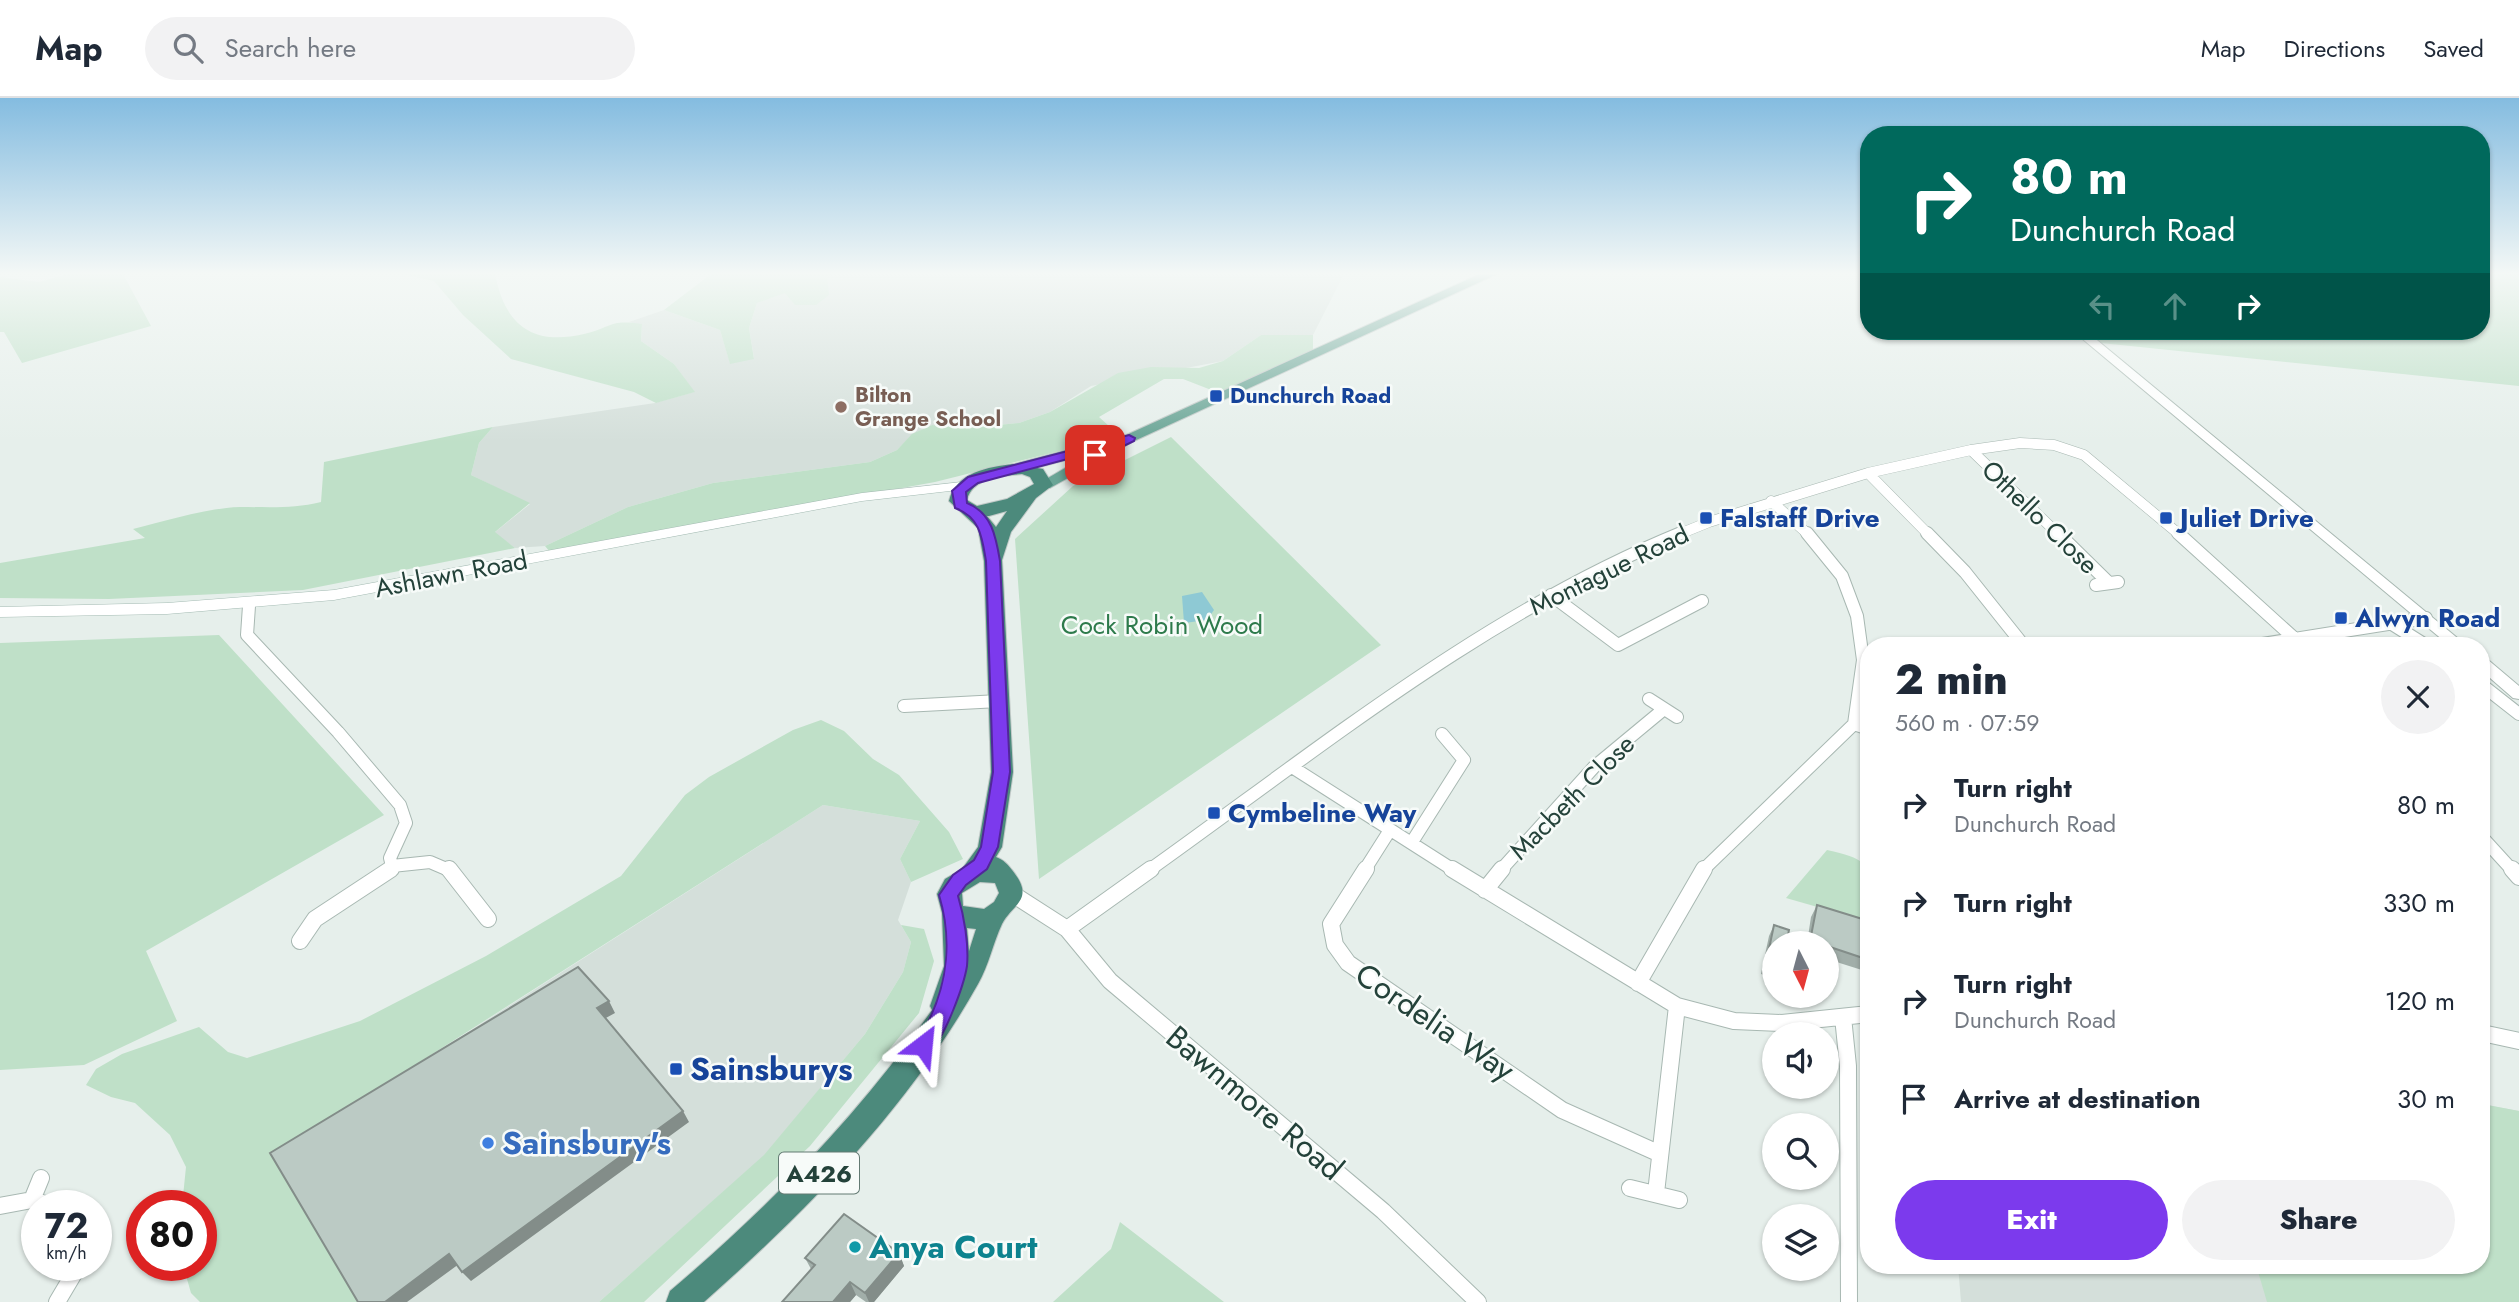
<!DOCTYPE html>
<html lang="en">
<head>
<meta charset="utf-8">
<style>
  :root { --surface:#fff; --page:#f2f2f3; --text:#1f2937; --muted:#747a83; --line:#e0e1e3; --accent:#7c3aed }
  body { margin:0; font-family:Jost,sans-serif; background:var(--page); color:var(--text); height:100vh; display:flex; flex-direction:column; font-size:26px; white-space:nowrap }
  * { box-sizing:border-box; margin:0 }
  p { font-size:23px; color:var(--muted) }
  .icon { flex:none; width:38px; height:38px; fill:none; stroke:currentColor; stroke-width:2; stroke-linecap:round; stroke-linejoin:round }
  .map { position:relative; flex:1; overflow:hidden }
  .side { position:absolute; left:1860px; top:539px; width:630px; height:637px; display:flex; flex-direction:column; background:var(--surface); border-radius:28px; box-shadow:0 2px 5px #0004 }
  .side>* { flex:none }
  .banner { position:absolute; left:1860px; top:28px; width:630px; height:214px; border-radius:28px; box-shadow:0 2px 5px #0004; background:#00695c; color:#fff; overflow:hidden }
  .needle { width:46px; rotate:174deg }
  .controls { position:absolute; left:1762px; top:833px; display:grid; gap:14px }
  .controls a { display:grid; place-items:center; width:77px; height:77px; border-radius:50%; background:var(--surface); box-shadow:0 2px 5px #0004; font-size:35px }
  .speed { position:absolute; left:21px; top:1092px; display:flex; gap:14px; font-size:35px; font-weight:700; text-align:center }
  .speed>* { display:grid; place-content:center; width:91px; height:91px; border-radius:50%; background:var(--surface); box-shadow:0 2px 5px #0004; line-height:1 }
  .speed small { font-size:18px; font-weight:400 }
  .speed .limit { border:10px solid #d22; background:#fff; color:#111 }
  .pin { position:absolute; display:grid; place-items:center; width:60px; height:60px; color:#fff; margin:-30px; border-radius:14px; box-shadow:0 4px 10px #0006 }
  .me { position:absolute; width:77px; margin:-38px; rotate:29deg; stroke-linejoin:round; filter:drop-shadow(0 0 5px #0008) }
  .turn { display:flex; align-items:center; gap:24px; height:147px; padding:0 35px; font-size:32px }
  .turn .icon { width:91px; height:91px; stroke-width:2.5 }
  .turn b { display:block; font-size:49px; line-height:60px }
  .lanes { display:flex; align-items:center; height:66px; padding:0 35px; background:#0003; justify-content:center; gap:35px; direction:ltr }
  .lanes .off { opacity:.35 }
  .round { display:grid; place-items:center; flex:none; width:74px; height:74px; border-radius:37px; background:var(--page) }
  .headline { display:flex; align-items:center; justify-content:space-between; height:119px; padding:0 35px }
  h1 { font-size:42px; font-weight:800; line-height:52px }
  .button { display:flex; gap:14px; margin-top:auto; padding:14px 35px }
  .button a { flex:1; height:80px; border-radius:42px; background:var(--accent); color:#fff; font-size:28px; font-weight:800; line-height:80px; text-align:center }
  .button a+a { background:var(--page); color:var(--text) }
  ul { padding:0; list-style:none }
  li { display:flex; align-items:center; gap:21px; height:98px; padding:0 35px }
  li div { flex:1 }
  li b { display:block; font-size:26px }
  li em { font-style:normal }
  header { display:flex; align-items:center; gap:42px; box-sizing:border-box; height:98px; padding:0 35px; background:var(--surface); border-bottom:2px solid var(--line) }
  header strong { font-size:33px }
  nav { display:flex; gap:38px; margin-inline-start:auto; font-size:24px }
  .search { width:490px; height:63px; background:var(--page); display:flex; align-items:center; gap:18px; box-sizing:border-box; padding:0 24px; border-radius:38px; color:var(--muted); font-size:26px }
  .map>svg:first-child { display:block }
</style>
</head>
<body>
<header>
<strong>Map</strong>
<div class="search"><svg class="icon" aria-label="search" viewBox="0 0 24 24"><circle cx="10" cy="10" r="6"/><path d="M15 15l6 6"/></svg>Search here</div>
<nav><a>Map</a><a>Directions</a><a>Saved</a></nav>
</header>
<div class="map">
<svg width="2519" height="1204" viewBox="0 0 2519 1204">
  <rect width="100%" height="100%" fill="#e6efeb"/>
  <path fill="#d4dfda" d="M833 176H1344L1313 237H1261L1223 263 1091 288 1050 314 1019 325 967 330 932 327 913 336 897 352 870 364 713 385 628 409 545 448 515 450 494 435 530 406 471 377 479 345 493 329 655 305 694 294 674 266 641 243 642 227 629 224 664 212 720 232 730 265 754 260 749 230 757 205Z
    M823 707 920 723 900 761 911 784 898 822 911 844 903 874 865 936 764 1058 599 1204H362L274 1058Z
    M2482 1006 2519 1013V1204H1961L1958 1167H2482Z"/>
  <path fill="#bfe0c8" d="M68 176H123L151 228 22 265 4 234H0V179L39 184Z
    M402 176H495C505 227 532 248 584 236 613 229 609 221 642 226L641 243 674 266 695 294 656 305 634 294 511 261 463 217 434 183Z
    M711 176H833L827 179 829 197 816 207H795L785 195 757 205 749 230 754 261 730 266 720 232 664 212Z
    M2482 176H2519V288L2101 245 2087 233H2482Z
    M1261 237H1313V252L1219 295 1183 281H1164L1099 319 1120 338 935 384 550 454 545 448 628 409 713 385 870 364 897 352 912 336 932 327 967 330 1019 325 1050 314 1118 275 1151 269 1199 270 1223 263Z
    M493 329 479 345 471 377 530 405 495 434 515 450 303 492 109 501 0 500V465L145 440 133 431C165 423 207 410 240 409 269 409 293 411 321 404L324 364Z
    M1171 339 1381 547 1039 781 1015 441 1073 388Z
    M219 537 384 717 146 853 177 923 84 967 0 972V545Z
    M821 622 844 633 873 661 899 677 949 734 963 761 911 784 900 761 920 723 823 707 274 1057 362 1204H200L191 1195 183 1167H201V1108H182L186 1069 170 1037 135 1005 111 999 86 987 96 971 122 956 199 929 228 954 247 960 360 923 486 858 621 778 685 697 709 679 793 632Z
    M1827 752C1879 763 1869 772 1869 820L1863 822 1786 800Z
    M901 827 924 831 934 863 919 915 810 1048 644 1204H599L764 1057 865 936 903 874 911 844Z
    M2482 1006 2519 1013V1204H2267L2256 1167H2482Z
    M1120 1124 1224 1204H1053L1111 1151Z"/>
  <path fill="#8ec9d4" d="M1202 494 1214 512 1207 522 1184 525 1182 498Z"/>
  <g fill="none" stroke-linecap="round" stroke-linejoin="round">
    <defs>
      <path id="minor-far2" d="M1971 352 2059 437
        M1868 375 1929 437
        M1771 403 1809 437
        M1677 437 1709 424 1868 375 1971 352 2020 345 2054 347 2084 357 2180 437"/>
      <path id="minor-far1" d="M1927 435 1965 474 2024 548
        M2058 435 2109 485
        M2178 435 2294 540
        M2096 487 2118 484
        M1551 497 1618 547 1702 503
        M249 508 247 537 338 634 400 707 406 725 390 760 392 768 430 764 451 773
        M2392 526 2427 548
        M2250 548 2426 520
        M2482 587 2519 616
        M1649 601 1677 619
        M904 608 999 603
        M1854 626 1869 631
        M1292 669 1455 773
        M2482 739 2513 773
        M1412 744 1464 662 1442 636
        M388 773 394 769
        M1148 773C1319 651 1485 515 1681 435
        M1364 773 1390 732
        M1500 773 1594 669 1664 611
        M1702 773 1854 626 1863 562 1857 518 1842 478 1807 435"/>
      <path id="minor" d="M449 771 488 821
        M1366 771 1331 826 1335 847 1348 865 1562 1012 1658 1055
        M1452 771 1677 908 1734 923 1782 925 1869 916
        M2512 771 2519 779
        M1485 792 1502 771
        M1011 795 1067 831 1110 883 1383 1113 1478 1204
        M1067 831 1151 771
        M300 843 315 821 391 771
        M1638 885 1704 771
        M1843 919 1848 968 1849 1204
        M2482 935 2519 943
        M1630 1090 1679 1102
        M1656 1095 1677 908
        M32 1102 41 1080
        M0 1108 32 1102 52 1108
        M57 1204 79 1167"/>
      <path id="tertiary" d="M2073 233H2086L2467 548H2450Z
        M2482 560 2487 561 2519 588V601L2513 600 2482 573Z"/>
      <path id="secondary" d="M962 384 967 385V391L862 403 334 502 167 516 0 519V509L167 505 334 492 862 395Z"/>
      <path id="primary" d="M1480 176H1497L1134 343 1050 390H1038L1036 387 1089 356 1009 377 1001 372 1003 369 1093 345 1100 349Z"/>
      <path id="trunk" d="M1014 366 1043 371 1053 387 1036 400 1011 434 1002 462 1013 674 1002 749 996 759C1004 762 1007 766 1012 772 1036 802 1013 805 1002 826 993 845 989 867 978 886 910 1008 808 1112 704 1204H666L670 1193C769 1109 857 1019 932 912L930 908 944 868 942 815 937 796 945 781 962 771 978 749 991 674 984 463 978 430 949 403C956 374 988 369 1014 366ZM1022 376 1030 379 1034 386 1007 401 977 408 967 402C972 379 1003 378 1022 376ZM1007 413 996 429 987 418H989ZM980 784 995 785 999 795 994 804 984 811 963 808 962 795ZM967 830 976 831 969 853Z"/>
    </defs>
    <use href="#minor-far2" stroke="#a8b8b2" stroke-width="11"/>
    <use href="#minor-far1" stroke="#a8b8b2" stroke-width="14"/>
    <use href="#minor" stroke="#a8b8b2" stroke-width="18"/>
    <use href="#tertiary" stroke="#a8b8b2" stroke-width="2"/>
    <use href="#secondary" stroke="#a4bbb3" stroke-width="1"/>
    <use href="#primary" stroke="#c2cac8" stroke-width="2"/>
    <use href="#trunk" stroke="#c2cac8" stroke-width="2"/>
    <use href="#minor-far2" stroke="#fff" stroke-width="10"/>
    <use href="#minor-far1" stroke="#fff" stroke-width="12"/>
    <use href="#minor" stroke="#fff" stroke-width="16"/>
    <use href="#tertiary" fill="#fff" fill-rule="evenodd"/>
    <use href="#secondary" fill="#fff" fill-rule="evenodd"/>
    <use href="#primary" fill="#6aa596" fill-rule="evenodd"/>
    <use href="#trunk" fill="#4c8a7c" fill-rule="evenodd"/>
  </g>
  <path fill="#a1aea9" d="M1817 807 1869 862V866L1865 873 1827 861V845H1807L1811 819Z
    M1774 827V880L1761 876 1769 838Z
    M899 1155 904 1168 874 1204H866L856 1197 850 1204H782L811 1171 805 1160Z"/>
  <path fill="#838d89" d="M609 903 615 915 604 921 597 910Z
    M683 1013 689 1024 471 1183 462 1174Z
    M899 1155 904 1168 874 1204H869L865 1195Z
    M449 1156 459 1166 407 1204H385Z
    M850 1184 856 1197 850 1204H833Z"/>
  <path fill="#bbcac4" stroke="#838d89" stroke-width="2" d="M1817 807 1869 823V862L1827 848V845H1817L1810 843Z
    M1774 827 1789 832 1787 842 1796 845H1774V867L1766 865Z
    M578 869 609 903 597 910 683 1013 462 1174 449 1156 385 1204H358L270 1055Z
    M844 1116 899 1155 865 1195 850 1184 833 1204H782L815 1167 805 1160Z"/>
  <linearGradient id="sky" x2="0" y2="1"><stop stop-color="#84bce0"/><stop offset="0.51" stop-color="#f4f8f6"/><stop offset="1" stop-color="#f4f8f6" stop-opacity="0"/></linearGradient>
  <rect width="2519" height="344" fill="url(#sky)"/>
  <path fill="#7c3aed" stroke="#51269a" stroke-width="2" d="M1129 337 1135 340 1134 343 1099 360H1090V355L978 385 966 394 967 405C992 415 996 439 1000 463L1010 674 998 749 987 771 966 787 958 798C964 818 969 846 967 868 964 887 945 939 931 952 926 956 922 955 916 953L913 947C917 939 923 932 928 924 948 884 952 840 939 797L953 777 974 762 981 749 993 674 986 463C982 439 980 419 955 410L952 393 968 379Z"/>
  <g fill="#1a4fb4" stroke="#f7fbf9" stroke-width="2.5">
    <rect x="1209" y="291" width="14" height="14" rx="3.5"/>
    <rect x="1699" y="413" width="14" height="14" rx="3.5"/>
    <rect x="2159" y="413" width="14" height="14" rx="3.5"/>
    <rect x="2334" y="513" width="14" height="14" rx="3.5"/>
    <rect x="1207" y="708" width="14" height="14" rx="3.5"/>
    <rect x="669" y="964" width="14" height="14" rx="3.5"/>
  </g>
  <circle fill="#8d6e63" stroke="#f7fbf9" stroke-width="2.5" cx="841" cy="309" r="7"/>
  <circle fill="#3f7fe0" stroke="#f7fbf9" stroke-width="2.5" cx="488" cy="1045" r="7"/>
  <circle fill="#0f9aa8" stroke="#f7fbf9" stroke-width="2.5" cx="855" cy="1149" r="7"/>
  <g text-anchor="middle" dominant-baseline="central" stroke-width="5" stroke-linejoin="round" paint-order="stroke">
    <g font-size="21" font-weight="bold" fill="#785e54" stroke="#f7fbf9" text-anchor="start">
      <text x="855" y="297">Bilton<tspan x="855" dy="24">Grange School</tspan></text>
    </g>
    <g font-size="21" font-weight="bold" fill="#164399" stroke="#f7fbf9" text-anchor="start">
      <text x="1230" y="298">Dunchurch Road</text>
    </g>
    <rect fill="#f7fbf9" stroke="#637a73" stroke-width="2" x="779" y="1054.5" width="80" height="41" rx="5"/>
    <g font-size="24" font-weight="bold" fill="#24423a">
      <text x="819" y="1075">A426</text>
    </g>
    <g font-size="26" fill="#24423a" stroke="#f7fbf9">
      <text transform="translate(2040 419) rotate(44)">Othello Close</text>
      <text transform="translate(1609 472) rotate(-26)">Montague Road</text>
      <text transform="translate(451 476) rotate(-11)">Ashlawn Road</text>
      <text transform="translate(1572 699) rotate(-45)">Macbeth Close</text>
    </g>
    <g font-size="26" font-weight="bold" fill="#164399" stroke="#f7fbf9" text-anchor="start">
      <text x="1720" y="420">Falstaff Drive</text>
      <text x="2180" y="420">Juliet Drive</text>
      <text x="2355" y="520">Alwyn Road</text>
      <text x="1228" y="715">Cymbeline Way</text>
    </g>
    <g font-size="26" fill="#2d7a4b" stroke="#f7fbf9">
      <text x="1162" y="527">Cock Robin Wood</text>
    </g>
    <g font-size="32" fill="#24423a" stroke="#f7fbf9">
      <text transform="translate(1435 924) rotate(34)">Cordelia Way</text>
      <text transform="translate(1255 1005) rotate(40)">Bawnmore Road</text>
    </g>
    <g font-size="32" font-weight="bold" fill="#164399" stroke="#f7fbf9" text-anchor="start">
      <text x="690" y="971">Sainsburys</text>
    </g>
    <g font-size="32" font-weight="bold" fill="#366cbe" stroke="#f7fbf9" text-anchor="start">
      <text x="502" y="1045">Sainsbury's</text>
    </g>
    <g font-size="32" font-weight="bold" fill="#0d838f" stroke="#f7fbf9" text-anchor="start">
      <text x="869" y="1149">Anya Court</text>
    </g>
  </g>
</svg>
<div class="controls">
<a><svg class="needle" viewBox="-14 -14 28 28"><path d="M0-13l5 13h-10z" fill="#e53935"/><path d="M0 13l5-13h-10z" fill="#747a83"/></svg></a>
<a><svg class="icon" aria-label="sound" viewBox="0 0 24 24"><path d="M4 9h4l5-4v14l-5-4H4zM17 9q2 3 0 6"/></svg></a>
<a><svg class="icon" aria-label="search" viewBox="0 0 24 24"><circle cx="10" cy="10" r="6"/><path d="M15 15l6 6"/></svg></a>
<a><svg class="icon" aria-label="layers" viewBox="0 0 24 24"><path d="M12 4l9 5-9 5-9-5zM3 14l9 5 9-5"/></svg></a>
</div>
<div class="speed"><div>72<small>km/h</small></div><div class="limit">80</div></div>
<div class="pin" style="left:1095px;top:357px;background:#d93025"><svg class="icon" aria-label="arrive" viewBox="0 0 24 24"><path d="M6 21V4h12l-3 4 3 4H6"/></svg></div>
<svg class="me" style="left:923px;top:947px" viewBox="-20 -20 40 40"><path d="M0-17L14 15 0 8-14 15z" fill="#7c3aed" stroke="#fff" stroke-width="4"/></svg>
<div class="banner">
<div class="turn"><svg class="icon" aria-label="right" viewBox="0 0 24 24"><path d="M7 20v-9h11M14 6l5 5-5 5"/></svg><div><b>80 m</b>Dunchurch Road</div></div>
<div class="lanes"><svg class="icon off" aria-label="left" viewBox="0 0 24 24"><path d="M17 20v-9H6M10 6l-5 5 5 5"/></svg><svg class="icon off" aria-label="ahead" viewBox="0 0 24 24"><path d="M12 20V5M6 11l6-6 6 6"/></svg><svg class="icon" aria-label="right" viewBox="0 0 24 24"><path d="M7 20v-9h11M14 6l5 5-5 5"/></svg></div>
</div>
<section class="side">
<div class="headline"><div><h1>2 min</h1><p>560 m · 07:59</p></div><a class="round"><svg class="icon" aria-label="close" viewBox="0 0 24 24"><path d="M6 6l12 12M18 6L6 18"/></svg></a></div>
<ul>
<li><svg class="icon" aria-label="right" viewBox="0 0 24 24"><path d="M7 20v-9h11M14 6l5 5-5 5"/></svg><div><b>Turn right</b><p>Dunchurch Road</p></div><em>80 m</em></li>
<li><svg class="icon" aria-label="right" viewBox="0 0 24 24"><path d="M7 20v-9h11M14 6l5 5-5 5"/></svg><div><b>Turn right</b></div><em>330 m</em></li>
<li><svg class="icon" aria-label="right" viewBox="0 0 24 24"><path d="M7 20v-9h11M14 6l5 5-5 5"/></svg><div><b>Turn right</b><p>Dunchurch Road</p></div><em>120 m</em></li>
<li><svg class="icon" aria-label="arrive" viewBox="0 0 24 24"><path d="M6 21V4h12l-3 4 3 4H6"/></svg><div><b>Arrive at destination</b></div><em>30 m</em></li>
</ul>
<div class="button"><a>Exit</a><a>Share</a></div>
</section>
</div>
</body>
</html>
